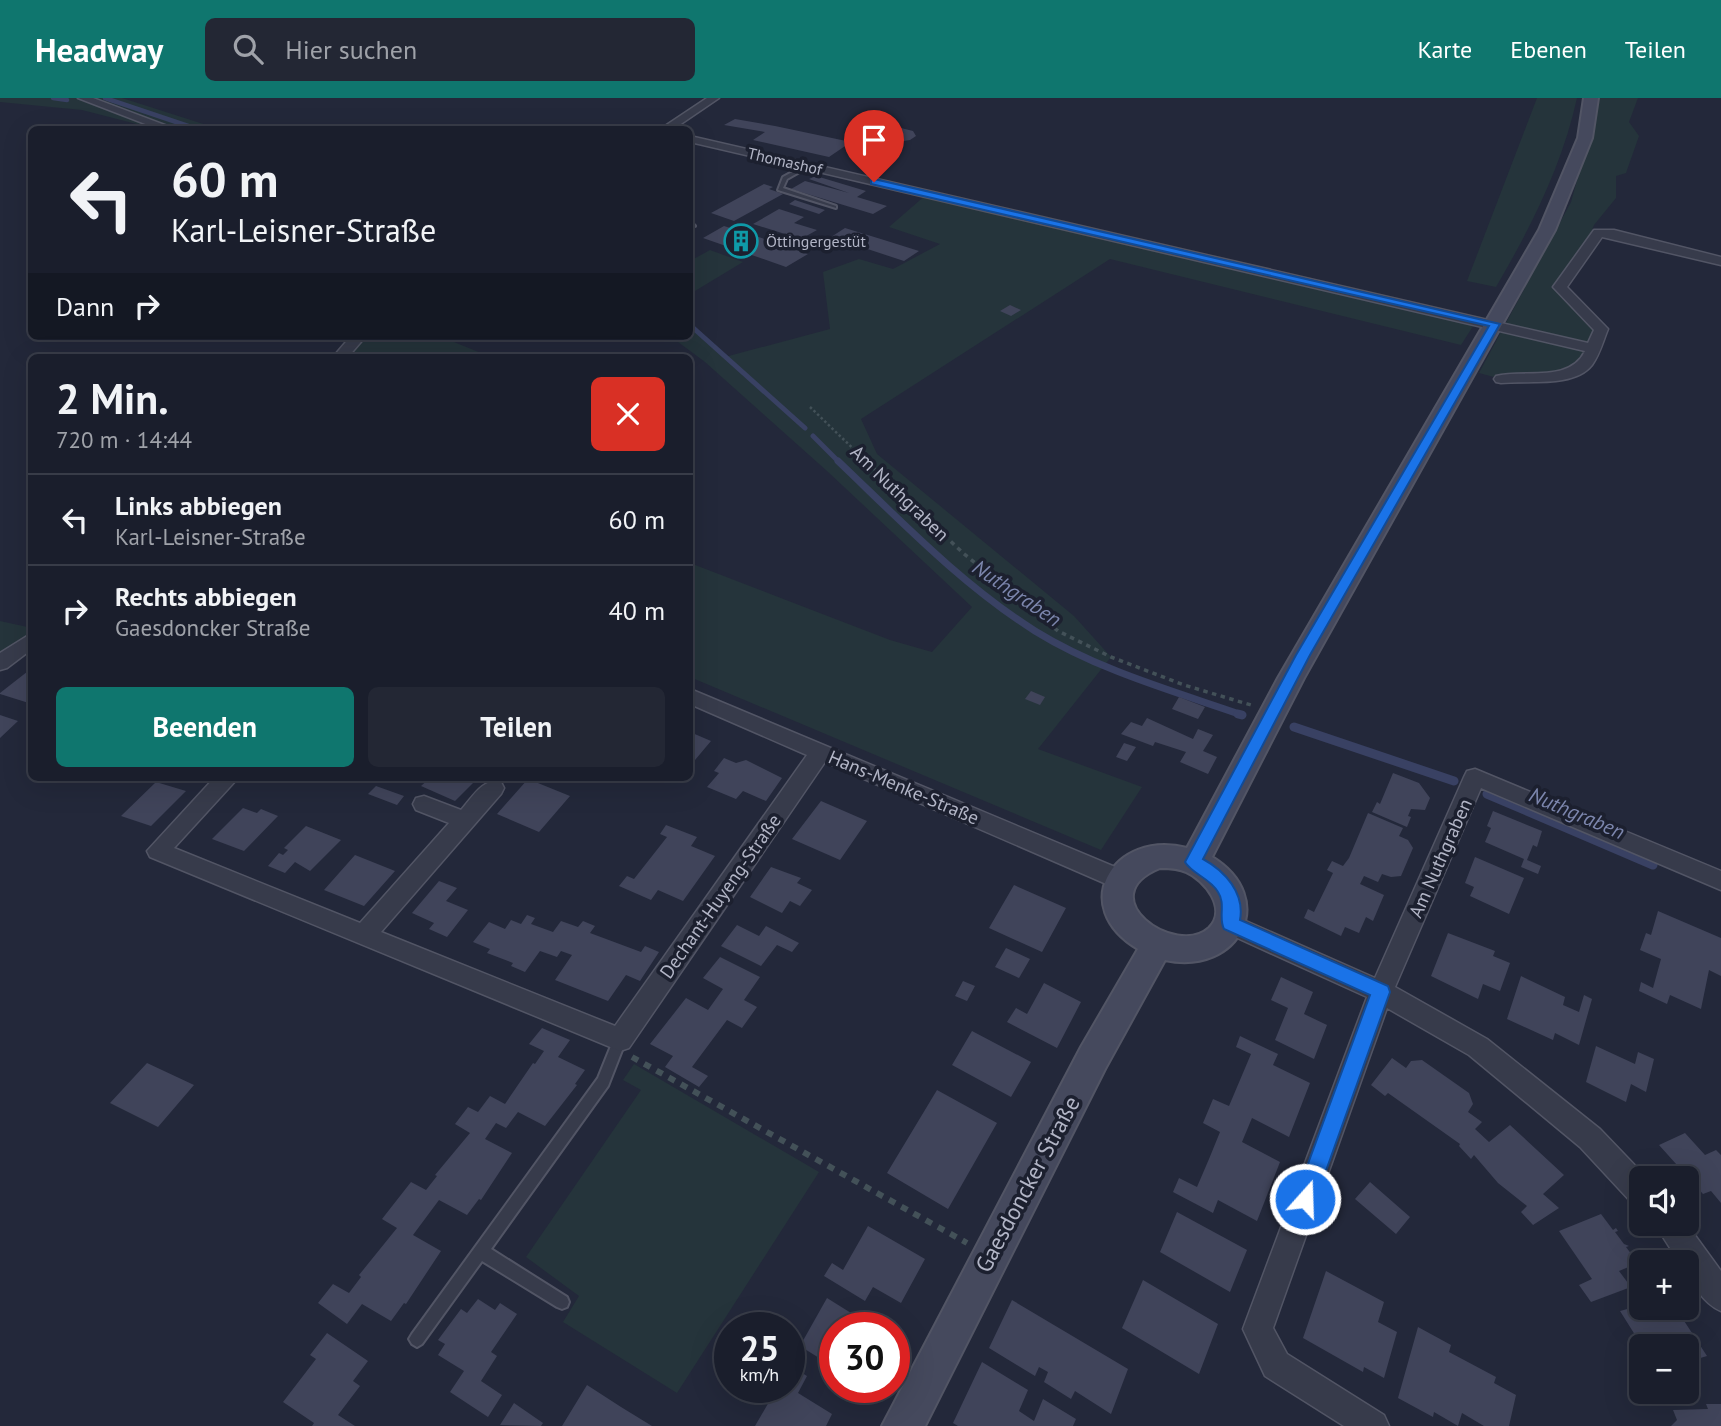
<!DOCTYPE html>
<html lang="de">
<head>
<meta charset="utf-8">
<style>
  :root { --surface:#1a1e2c; --page:#232734; --text:#f1f3f6; --muted:#9fa2a9; --line:#383c48; --accent:#0f766e }
  body { margin:0; font-family:"PT Sans",sans-serif; background:var(--page); color:var(--text); height:100vh; display:flex; flex-direction:column; font-size:26px; white-space:nowrap }
  * { box-sizing:border-box; margin:0 }
  p { font-size:23px; color:var(--muted) }
  .icon { flex:none; width:38px; height:38px; fill:none; stroke:currentColor; stroke-width:2; stroke-linecap:round; stroke-linejoin:round }
  .map { position:relative; flex:1; overflow:hidden }
  .sheet { position:absolute; left:28px; top:256px; width:665px; height:427px; display:flex; flex-direction:column; background:var(--surface); border-radius:10px; box-shadow:0 7px 28px #0002,0 0 0 2px var(--line) }
  .sheet>* { flex:none }
  .top-card { position:absolute; left:28px; top:28px; width:665px; height:214px; border-radius:10px; box-shadow:0 7px 28px #0002,0 0 0 2px var(--line); background:#1a1e2c; color:var(--text); overflow:hidden }
  .buttons { position:absolute; left:1629px; top:1068px; display:grid; gap:14px }
  .buttons a { display:grid; place-items:center; width:70px; height:70px; border-radius:10px; background:var(--surface); box-shadow:0 7px 28px #0002,0 0 0 2px var(--line); font-size:35px }
  .speed { position:absolute; left:714px; top:1214px; display:flex; gap:14px; font-size:35px; font-weight:700; text-align:center }
  .speed>* { display:grid; place-content:center; width:91px; height:91px; border-radius:50%; background:var(--surface); box-shadow:0 7px 28px #0002,0 0 0 2px var(--line); line-height:1 }
  .speed small { font-size:18px; font-weight:400 }
  .speed .limit { border:10px solid #d22; background:#fff; color:#111 }
  .pin { position:absolute; display:grid; place-items:center; width:60px; height:60px; color:#fff; margin:-72px -30px; border-radius:50% 50% 50% 0; rotate:-45deg; box-shadow:0 0 7px #0007 }
  .pin .icon { rotate:45deg }
  .me { position:absolute; width:77px; margin:-38px; rotate:20deg; stroke-linejoin:round; filter:drop-shadow(0 0 5px #0008) }
  .turn { display:flex; align-items:center; gap:24px; height:147px; padding:0 28px; font-size:32px }
  .turn .icon { width:91px; height:91px; stroke-width:2.5 }
  .turn b { display:block; font-size:49px; line-height:60px }
  .then { display:flex; align-items:center; height:66px; padding:0 28px; background:#0003; gap:14px; font-size:26px }
  .round { display:grid; place-items:center; flex:none; width:74px; height:74px; border-radius:10px; background:var(--page) }
  .summary { display:flex; align-items:center; justify-content:space-between; height:119px; padding:0 28px }
  h1 { font-size:42px; font-weight:700; line-height:52px }
  .cta { display:flex; gap:14px; margin-top:auto; padding:14px 28px }
  .cta a { flex:1; height:80px; border-radius:10px; background:var(--accent); color:#fff; font-size:28px; font-weight:700; line-height:80px; text-align:center }
  .cta a+a { background:var(--page); color:var(--text) }
  ul { padding:0; list-style:none }
  li { display:flex; align-items:center; gap:21px; height:91px; padding:0 28px; border-top:2px solid var(--line) }
  li div { flex:1 }
  li b { display:block; font-size:26px }
  li em { font-style:normal }
  header { display:flex; align-items:center; gap:42px; box-sizing:border-box; height:98px; padding:0 35px; background:var(--accent); color:#fff }
  header strong { font-size:33px }
  nav { display:flex; gap:38px; margin-inline-start:auto; font-size:24px }
  .search { width:490px; height:63px; background:var(--page); display:flex; align-items:center; gap:18px; box-sizing:border-box; padding:0 24px; border-radius:10px; color:var(--muted); font-size:26px }
  .map>svg:first-child { display:block }
</style>
</head>
<body>
<header>
<strong>Headway</strong>
<div class="search"><svg class="icon" aria-label="search" viewBox="0 0 24 24"><circle cx="10" cy="10" r="6"/><path d="M15 15l6 6"/></svg>Hier suchen</div>
<nav><a>Karte</a><a>Ebenen</a><a>Teilen</a></nav>
</header>
<div class="map">
<svg width="1721" height="1328" viewBox="0 0 1721 1328">
  <rect width="100%" height="100%" fill="#23283a"/>
  <path fill="#25343b" d="M0 0H122L219 31H156L82 12 0 4Z
    M1537 0H1577C1562 68 1531 129 1496 189L1467 183Z
    M1600 0H1638L1629 24 1639 38 1626 75 1616 78V100L1594 127 1592 132 1598 135 1560 189 1601 231 1577 272 1501 281 1479 275 1571 104Z
    M927 96 1477 222 1461 247 1110 161 861 321 877 356 1074 518 1111 559 1038 651 1142 689 1101 752 690 579V465L890 542 932 554 972 509 827 373 705 264 670 238H690V227L725 259 830 231 823 174 859 161 893 171 940 146 889 129Z
    M710 152 743 164 690 196V163Z
    M359 238H439L491 259H340Z
    M0 523 32 530 31 541 0 565Z
    M634 966 819 1074 677 1295 563 1224 579 1198 526 1159 641 992 623 982Z"/>
  <g fill="none" stroke-linecap="round" stroke-linejoin="round">
    <path stroke="#394163" stroke-width="4.5" d="M53 0 67 2
      M105 0 200 32"/>
    <path stroke="#394163" stroke-width="5" d="M690 227 805 330
      M813 338 840 365"/>
    <path stroke="#394163" stroke-width="7" d="M838 363C901 423 961 486 1035 533 1098 572 1173 593 1242 617"/>
    <path stroke="#394163" stroke-width="9" d="M1238 616 1242 617
      M1294 629 1454 683
      M1487 696 1653 767"/>
  </g>
  <path fill="#40445a" d="M735 21 775 28 851 44 829 59 753 42 765 34 724 27Z
    M901 30 913 33 916 38 910 42 897 44 882 39 884 34Z
    M816 78 866 93 857 99 887 108 873 116 791 91 805 83 849 95 809 81Z
    M764 86 773 89 769 91 783 96 734 123 711 115Z
    M795 102 825 112 819 116 789 106Z
    M779 111 804 119 794 125 817 132 801 141 753 126Z
    M724 128 780 146 808 156 786 169 703 140Z
    M845 130 884 142 919 153 904 163 831 139Z
    M1010 207 1021 212 1011 218 1000 213Z
    M32 570V606L0 596V595Z
    M1031 593 1045 599 1040 607 1025 601Z
    M1179 599 1205 609 1198 621 1172 611Z
    M0 617 18 623 0 640Z
    M1147 620 1193 641 1198 631 1213 637 1203 653 1217 659 1208 676 1180 664 1186 654 1155 644 1153 648 1121 636 1131 624 1142 628Z
    M690 634 711 643 690 668Z
    M1124 645 1136 649 1127 663 1116 659Z
    M724 660 736 665 746 662 782 680 766 703 743 693 736 701 707 689 719 675 714 673Z
    M1393 675 1419 685 1430 700 1425 712 1411 711 1408 718 1411 719 1407 729 1372 714 1377 704 1380 706Z
    M431 679H479L455 703 421 688Z
    M528 681 570 698 539 734 497 716Z
    M156 684 186 693 151 728 121 718Z
    M376 688 404 698 397 707 368 696Z
    M821 703 867 723 840 762 792 741Z
    M243 710 257 715 261 711 278 718 244 753 212 741Z
    M1493 713 1542 733 1537 749 1533 747 1527 762 1541 768 1538 776 1521 769 1524 761 1485 744 1491 730 1487 728Z
    M1368 715 1403 730 1399 738 1408 742 1413 750 1401 778 1391 779 1382 776 1378 784 1364 778 1360 786 1384 797 1373 823 1366 819 1359 835 1345 829 1341 838 1304 820 1308 811 1314 814 1333 775 1327 772 1332 763 1343 768 1349 760Z
    M666 727 697 739 691 748 715 758 683 803 658 792 651 802 619 788 627 778 634 781 667 739 660 736Z
    M306 728 341 742 310 773 295 764 285 775 268 768 279 755 283 757 288 752 284 750Z
    M355 757 395 773 364 808 324 792Z
    M1475 759 1524 780 1509 816 1470 798 1474 789 1465 785Z
    M771 769 801 780 797 785 812 792 800 808 790 803 782 815 750 799Z
    M439 783 457 790 446 803 468 812 447 839 429 831 434 825 412 815Z
    M1014 787 1066 810 1042 854 989 830Z
    M1658 813 1721 840V878L1709 872 1701 911 1670 897 1667 906 1639 893 1641 884 1653 890 1661 861 1640 852 1646 835 1651 837Z
    M527 817 535 820 531 826 553 834 561 823 578 829 583 823 595 828 590 835 641 854 645 848 659 854 640 883 626 877 608 903 555 882 572 857 561 853 557 859 540 853 525 874 511 868 513 865 487 855 490 851 473 844 489 824 505 831 511 822 521 826Z
    M737 827 759 838 766 828 799 845 792 854 777 847 761 868 721 848Z
    M1448 835 1495 853 1493 858 1510 865 1500 893 1483 886 1478 901 1431 878Z
    M1006 850 1030 861 1019 880 995 869Z
    M720 859 760 879 744 902 757 909 742 930 727 922 692 969 708 978 699 989 665 969 673 958 650 946 686 900 708 912 723 891 703 880Z
    M1521 878 1565 899 1563 907 1579 914 1584 897 1592 901 1579 947 1555 935 1553 942 1507 921Z
    M1281 879 1313 894 1304 916 1327 927 1314 961 1275 942 1288 910 1271 902Z
    M963 883 975 888 967 903 955 898Z
    M1044 885 1081 904 1057 950 1007 924 1016 910 1027 916Z
    M542 930 570 942 558 959 585 972 575 986 577 987 545 1028 518 1014 506 1030 496 1025 485 1041 512 1055 481 1102 479 1101 467 1117 439 1102 413 1137 441 1153 406 1206 404 1205 391 1223 362 1206 347 1226 318 1205 333 1186 349 1195 361 1179 359 1177 397 1130 382 1121 411 1084 426 1092 437 1078 435 1077 470 1035 455 1026 468 1009 478 1014 490 998 505 1006 533 965 535 966 544 953 529 946Z
    M972 933 1031 964 1011 999 952 967Z
    M1240 938 1278 956 1273 967 1310 985 1289 1039 1252 1020 1242 1044 1280 1064 1257 1123 1218 1102 1213 1115 1173 1094 1179 1080 1197 1089 1209 1061 1220 1034 1203 1025 1213 1001 1229 1008 1251 956 1236 949Z
    M1596 948 1635 966 1638 954 1654 961 1646 994 1631 986 1626 1004 1586 984Z
    M1392 960 1406 970 1411 963 1422 962 1469 995 1473 1006 1468 1014 1482 1024 1475 1031 1489 1044 1510 1027 1564 1077 1543 1096 1559 1110 1533 1127 1521 1114 1527 1108 1498 1085 1474 1057 1471 1061 1459 1048 1460 1046 1388 995 1385 998 1371 987Z
    M147 965 194 987 158 1029 110 1005Z
    M937 992 997 1025 948 1111 887 1075Z
    M1685 1035 1705 1057 1716 1052 1721 1057V1105L1711 1093 1703 1096 1659 1047Z
    M1370 1084 1410 1119 1396 1136 1355 1101Z
    M1177 1114 1247 1152 1230 1194 1160 1154Z
    M1601 1116 1613 1132 1616 1130 1618 1133 1615 1134 1624 1146 1629 1148 1626 1149 1638 1165 1619 1173 1631 1189 1591 1204 1579 1187 1592 1181 1559 1133Z
    M868 1128 925 1161 901 1205 873 1189 865 1203 824 1178 832 1165 843 1172Z
    M1326 1173 1384 1204 1378 1224 1397 1234 1384 1280 1364 1269 1363 1274 1303 1240Z
    M1143 1182 1218 1226 1199 1276 1122 1230Z
    M827 1200 875 1230H835V1270L800 1248Z
    M478 1201 495 1212 500 1205 517 1216 491 1254 497 1258 481 1283 502 1297 488 1319 450 1294 464 1273 438 1257 445 1246 438 1242 461 1211 467 1215Z
    M1012 1202 1128 1271 1111 1316 1075 1293 1071 1301 1044 1284 1048 1274 1039 1269 1035 1278 989 1250Z
    M1642 1207V1209H1675L1707 1258 1687 1264V1248H1642L1620 1213Z
    M1418 1229 1451 1247 1449 1254 1496 1279 1494 1285 1516 1297 1509 1328H1484L1462 1315 1458 1328 1434 1314 1433 1319 1398 1300Z
    M327 1235 368 1263 353 1283 360 1288 338 1317 355 1328H312L314 1325 283 1304 316 1261 310 1257Z
    M982 1264 1028 1292 1019 1313 1034 1323 1043 1301 1076 1321 1073 1328H958L953 1325Z
    M789 1267 807 1278 798 1295 832 1316 826 1328H755L777 1290H789Z
    M587 1287 621 1309 652 1328H562Z
    M514 1305 543 1325 541 1328 500 1327Z
    M1706 1306H1721V1328H1671L1677 1322 1673 1312 1708 1311Z"/>
  <g fill="none" stroke-linecap="round" stroke-linejoin="round">
    <defs>
      <path id="service" d="M805 67 810 68 787 81 783 90 836 108V110L778 92 783 79Z
        M690 126 694 127 695 128 690 130Z
        M620 936 625 938 626 942 608 988 491 1151 567 1199 569 1204 567 1209 562 1211 557 1209 482 1163 422 1246 417 1249 412 1246 409 1241 412 1236 598 980 615 938Z"/>
      <path id="minor" d="M78 0H93L178 32H161Z
        M707 0H719L672 32H659Z
        M690 38 1588 245 1594 232 1553 189 1594 132H1614L1721 159V167L1602 139 1567 189 1608 231C1603 243 1600 256 1592 267 1574 290 1527 282 1501 285L1496 284 1494 281 1496 278C1525 271 1570 285 1585 253L690 44Z
        M351 238H366L348 259H333Z
        M32 535V551L7 570 0 572V555Z
        M690 591 1127 774 1130 781 1127 788 1119 790 1111 788 825 664 629 950 620 953 150 759 147 753 215 679H239L174 750 360 825 449 725 416 712 413 706 416 700 424 698 461 712C472 700 483 679 501 684L504 690 501 696 381 834 615 928 807 657 690 606Z
        M1475 671 1721 773V792L1481 690 1395 889 1487 941 1600 1031 1647 1080H1642V1109L1632 1105 1580 1049 1469 957 1387 910 1273 1230 1287 1256 1384 1317 1389 1328H1344L1265 1278 1243 1231 1367 899 1222 833 1218 826 1222 819 1230 816 1375 880 1464 679 1467 673Z
        M1654 1125H1686L1721 1173V1213C1704 1206 1687 1182 1687 1164H1679Z"/>
      <path id="secondary" d="M1584 0H1598L1592 40 1555 132 1304 580 1212 759C1279 800 1240 878 1165 862L1105 971 925 1328H882L1081 949 1138 851C1067 809 1113 731 1187 750L1278 580 1539 132 1578 40ZM1160 770C1169 770 1178 770 1186 774 1205 782 1228 811 1209 830 1176 860 1089 799 1160 770Z"/>
    </defs>
    <use href="#service" stroke="#525565" stroke-width="4"/>
    <use href="#minor" stroke="#525565" stroke-width="3"/>
    <use href="#secondary" stroke="#525565" stroke-width="4"/>
    <path stroke="#435158" stroke-width="2.5" stroke-dasharray="2.5 2.5" stroke-linecap="butt" d="M810 309 868 365"/>
    <path stroke="#435158" stroke-width="3.5" stroke-dasharray="4.5 4.5" stroke-linecap="butt" d="M866 363 963 455 1058 533 1111 559 1184 587 1251 607"/>
    <path stroke="#435158" stroke-width="6" stroke-dasharray="7 7" stroke-linecap="butt" d="M632 959 967 1145"/>
    <use href="#service" fill="#373b4b" fill-rule="evenodd"/>
    <use href="#minor" fill="#373b4b" fill-rule="evenodd"/>
    <use href="#secondary" fill="#45495d" fill-rule="evenodd"/>
  </g>
  <path fill="#1a73e8" stroke="#114b97" stroke-width="2" d="M874 81 1500 226 1310 557 1203 761C1225 773 1245 795 1240 822L1388 888 1390 894 1313 1109 1305 1112 1298 1109 1295 1101 1370 897 1224 831C1218 820 1226 806 1218 794 1210 780 1192 776 1185 764L1296 557 1489 228 871 86V82Z"/>
  <defs>
    <symbol id="building-ring" viewBox="-11 -11 22 22"><circle r="9.5" fill="#1c202f" stroke="#0f9aa8" stroke-width="1.5"/><path d="M-4-6H4V6H1V3H-1V6H-4ZM-2.5-4.3h1.7v1.8h-1.7ZM.8-4.3h1.7v1.8H.8ZM-2.5-1h1.7V.8h-1.7ZM.8-1h1.7V.8H.8Z" fill="#0f9aa8"/></symbol>
  </defs>
  <g fill-rule="evenodd">
    <use href="#building-ring" x="722" y="124" width="38" height="38"/>
  </g>
  <g text-anchor="middle" dominant-baseline="central" stroke-width="7" stroke-linejoin="round" paint-order="stroke">
    <g font-size="16" fill="#b2b5c6" stroke="#1c202f">
      <text transform="translate(785 63) rotate(13)">Thomashof</text>
    </g>
    <g font-size="16" fill="#b2b5c6" stroke="#1c202f" text-anchor="start">
      <text x="766" y="143">Öttingergestüt</text>
    </g>
    <g font-size="19" fill="#b2b5c6" stroke="#1c202f">
      <text transform="translate(900 395) rotate(44)">Am Nuthgraben</text>
      <text transform="translate(904 689) rotate(23)">Hans-Menke-Straße</text>
      <text transform="translate(1440 760) rotate(-66)">Am Nuthgraben</text>
      <text transform="translate(720 798) rotate(-55)">Dechant-Huyeng-Straße</text>
    </g>
    <g font-size="21" font-style="italic" fill="#7c86ad" stroke="#1c202f">
      <text transform="translate(1017 495) rotate(34)">Nuthgraben</text>
      <text transform="translate(1577 715) rotate(23)">Nuthgraben</text>
    </g>
    <g font-size="23" fill="#b2b5c6" stroke="#1c202f">
      <text transform="translate(1027 1086) rotate(-62)">Gaesdoncker Straße</text>
    </g>
  </g>
</svg>
<div class="buttons">
<a><svg class="icon" aria-label="sound" viewBox="0 0 24 24"><path d="M4 9h4l5-4v14l-5-4H4zM17 9q2 3 0 6"/></svg></a>
<a>+</a>
<a>−</a>
</div>
<div class="speed"><div>25<small>km/h</small></div><div class="limit">30</div></div>
<div class="pin" style="left:874px;top:84px;background:#d93025"><svg class="icon" aria-label="arrive" viewBox="0 0 24 24"><path d="M6 21V4h12l-3 4 3 4H6"/></svg></div>
<svg class="me" style="left:1305px;top:1101px" viewBox="-20 -20 40 40"><circle r="17" fill="#1a73e8" stroke="#fff" stroke-width="3"/><path d="M0-11L8 9 0 5-8 9z" fill="#fff"/></svg>
<div class="top-card">
<div class="turn"><svg class="icon" aria-label="left" viewBox="0 0 24 24"><path d="M17 20v-9H6M10 6l-5 5 5 5"/></svg><div><b>60 m</b>Karl-Leisner-Straße</div></div>
<div class="then">Dann<svg class="icon" aria-label="right" viewBox="0 0 24 24"><path d="M7 20v-9h11M14 6l5 5-5 5"/></svg></div>
</div>
<section class="sheet">
<div class="summary"><div><h1>2 Min.</h1><p>720 m · 14:44</p></div><a class="round" style="background:#d93025;color:#fff"><svg class="icon" aria-label="close" viewBox="0 0 24 24"><path d="M6 6l12 12M18 6L6 18"/></svg></a></div>
<ul>
<li><svg class="icon" aria-label="left" viewBox="0 0 24 24"><path d="M17 20v-9H6M10 6l-5 5 5 5"/></svg><div><b>Links abbiegen</b><p>Karl-Leisner-Straße</p></div><em>60 m</em></li>
<li><svg class="icon" aria-label="right" viewBox="0 0 24 24"><path d="M7 20v-9h11M14 6l5 5-5 5"/></svg><div><b>Rechts abbiegen</b><p>Gaesdoncker Straße</p></div><em>40 m</em></li>
</ul>
<div class="cta"><a>Beenden</a><a>Teilen</a></div>
</section>
</div>
</body>
</html>
